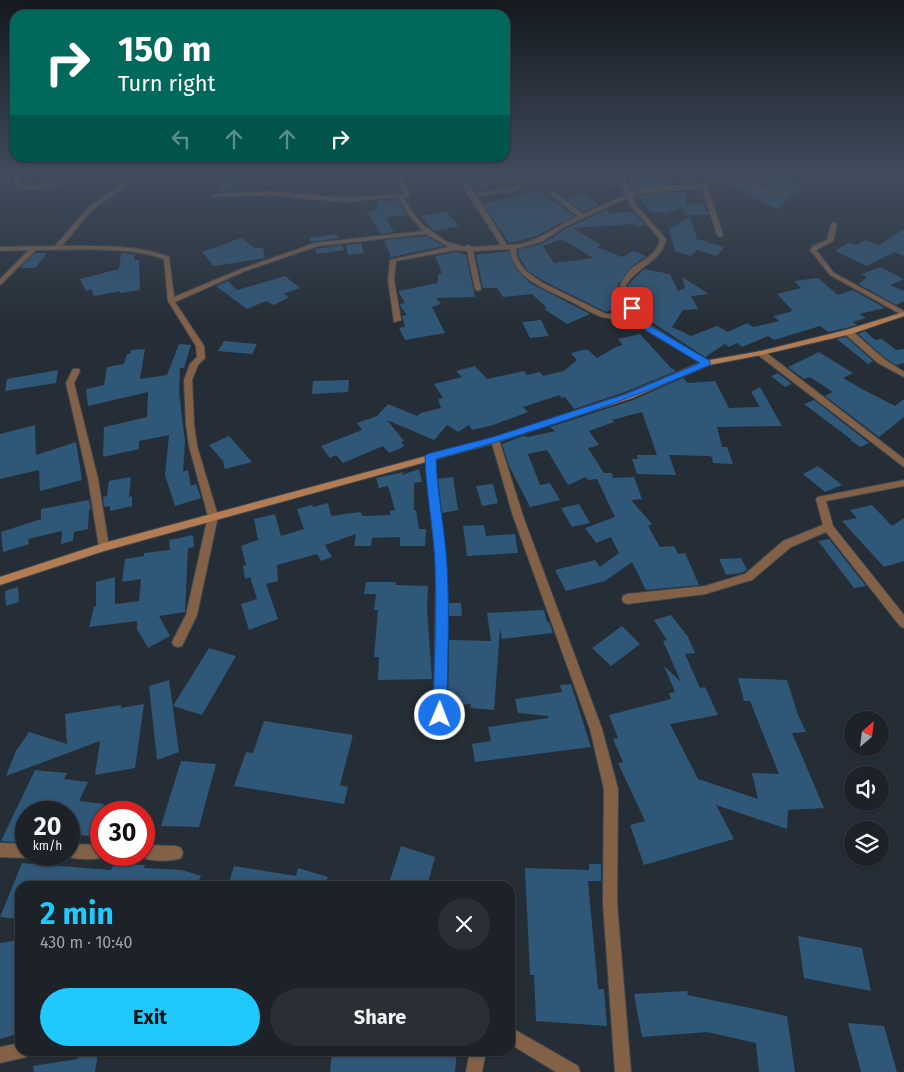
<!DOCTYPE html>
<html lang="en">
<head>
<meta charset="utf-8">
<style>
  :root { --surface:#1c2228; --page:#292f34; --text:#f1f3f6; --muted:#a0a4a8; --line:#3a3f45; --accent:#1fc9fd }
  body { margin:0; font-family:"Fira Sans",sans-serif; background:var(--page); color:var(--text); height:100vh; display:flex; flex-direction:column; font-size:19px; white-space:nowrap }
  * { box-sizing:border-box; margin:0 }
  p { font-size:16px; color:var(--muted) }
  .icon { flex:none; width:28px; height:28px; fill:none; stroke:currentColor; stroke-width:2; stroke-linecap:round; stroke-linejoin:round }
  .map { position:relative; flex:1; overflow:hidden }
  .sheet { position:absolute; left:15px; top:881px; width:500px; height:175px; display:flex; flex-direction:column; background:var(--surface); border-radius:15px; box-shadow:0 1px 4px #0004,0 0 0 1px var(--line) }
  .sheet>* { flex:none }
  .guide { position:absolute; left:10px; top:10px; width:500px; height:152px; border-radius:15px; box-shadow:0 1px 4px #0004,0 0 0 1px var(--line); background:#00695c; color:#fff; overflow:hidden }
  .needle { width:32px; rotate:28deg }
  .tools { position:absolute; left:844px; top:711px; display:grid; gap:10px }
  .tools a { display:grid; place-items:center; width:45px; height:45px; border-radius:50%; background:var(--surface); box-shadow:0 1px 4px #0004,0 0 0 1px var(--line); font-size:25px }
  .speed { position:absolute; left:15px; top:801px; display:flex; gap:10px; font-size:25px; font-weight:700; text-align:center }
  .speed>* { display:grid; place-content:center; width:65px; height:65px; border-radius:50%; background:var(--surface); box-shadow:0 1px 4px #0004,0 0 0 1px var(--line); line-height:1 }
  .speed small { font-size:12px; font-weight:400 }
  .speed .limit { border:8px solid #d22; background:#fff; color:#111 }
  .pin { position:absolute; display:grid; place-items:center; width:42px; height:42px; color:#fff; margin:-21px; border-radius:10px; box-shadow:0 2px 8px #0006 }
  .me { position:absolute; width:55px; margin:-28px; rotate:1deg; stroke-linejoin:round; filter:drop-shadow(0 0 4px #0008) }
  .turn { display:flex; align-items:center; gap:18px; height:105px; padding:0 25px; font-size:22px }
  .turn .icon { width:65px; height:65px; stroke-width:2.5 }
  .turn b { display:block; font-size:35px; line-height:42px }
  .lanes { display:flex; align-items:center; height:48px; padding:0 25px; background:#0003; justify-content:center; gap:25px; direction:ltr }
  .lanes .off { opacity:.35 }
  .round { display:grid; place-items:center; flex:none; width:52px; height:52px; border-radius:26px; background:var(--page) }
  .summary { display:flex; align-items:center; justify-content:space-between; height:85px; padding:0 25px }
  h1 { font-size:30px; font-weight:700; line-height:38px; color:var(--accent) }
  .button { display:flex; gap:10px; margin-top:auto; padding:10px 25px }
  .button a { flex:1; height:58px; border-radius:30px; background:var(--accent); color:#111; font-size:20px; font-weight:700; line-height:58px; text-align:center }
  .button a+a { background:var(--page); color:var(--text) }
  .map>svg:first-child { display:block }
</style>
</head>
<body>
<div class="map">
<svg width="904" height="1072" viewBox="0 0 904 1072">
  <rect width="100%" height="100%" fill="#252e36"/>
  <path fill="#2f5778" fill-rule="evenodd" d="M222 176H236L233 191 218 192Z
    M467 176H480L489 187 476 188Z
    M601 176H616L620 186H604Z
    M782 176 802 187 777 209 729 184 741 182 762 193 773 196 779 192 751 180Z
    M627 178 647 179 678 184 632 189Z
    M537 190 575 216 534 237 509 243 483 204 500 201Z
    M687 191 685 205 702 204 709 215H686L682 207 665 214 664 212H651L638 196Z
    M586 194 599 205 583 212 565 198Z
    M398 200 406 215 385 217 394 232 381 234 367 211 378 210 377 201Z
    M606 210 614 215 613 213 633 212 644 224 637 228 635 224 573 228 601 245 597 247 622 257 633 251 646 256 631 267 618 284 621 312 611 310 606 312 544 281 528 271 519 257 518 250 544 243 565 229ZM562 239 593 258 554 263 543 246Z
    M446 211 459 226 434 231 420 216Z
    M690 217 697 239 724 247 717 256 697 250 691 256 675 251 669 229Z
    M904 229V256L895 252 867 266 835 251 849 242 855 245 866 240 879 245Z
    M336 234 339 238 312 242 309 238Z
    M426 236 444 246 391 257 384 240Z
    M241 238 255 248H263L265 258 214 266 202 252Z
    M361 243 364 253 348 255 346 245Z
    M342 245 344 250 317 254 315 249Z
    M509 251 516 269 530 283 590 314 567 324 544 309 547 308 532 294 503 297 497 288H483L476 255Z
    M456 252 466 255 475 297 436 298 441 304 432 307 445 333 405 340 399 328 405 327 402 316 407 315 401 307 400 304 405 303 398 291 438 283V274L442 273 435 256Z
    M35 253H47L35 268H20Z
    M121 253 135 254 134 260H139L140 290 120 293V291L94 296 91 289 86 291 80 279 119 269Z
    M880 267 904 279 890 285 904 291V301L896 305 859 284 867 277 861 274Z
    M644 269 670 274 678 291 685 288 682 277 709 294 691 296 698 309 683 310 672 327 691 336 717 326 728 332 747 323 753 327 779 321 773 316 793 311 777 294 801 288 794 281 818 278 838 295 853 290 885 308 859 314 866 318 853 322 857 325 846 328 828 332 820 326 774 340 768 336 742 347 737 343 729 347 725 344 705 357 638 313 648 300 632 297 628 285Z
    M285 276 300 288 283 294 289 297 274 305 266 301 247 309 216 286 228 281 237 290Z
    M541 320 549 336 530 338 522 322Z
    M865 331 875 340 882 339 896 350 904 349V363L896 365 885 358 858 334Z
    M640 334 671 368 676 371 625 392 574 409 565 397 561 398 560 395 523 407 528 412 493 425 472 430 469 425 458 432 447 425 434 440 387 420 404 441 401 442 404 446 401 448 389 453 383 446 343 463 336 455 330 458 321 446 362 430 357 423 377 416 388 404 417 416 421 413 441 408 438 399 443 398 434 384 462 377 456 371 475 366 487 379 524 371 527 375 540 372 543 376 564 371 577 360 571 353 587 349 597 358 616 347 623 345 618 339Z
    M846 337 873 361 868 364 837 339Z
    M224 341 257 344 252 354 218 351Z
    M179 344 191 345 184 368H180L179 392 185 442 183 472 188 470 191 486 196 484 201 498 175 506 165 475 169 435 139 441V449L103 457 104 427 147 417 148 392 88 406 86 389 104 385 107 367 124 364 127 354H130L131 350 145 349 140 379 167 375Z
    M819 352 853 373 843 378 864 390 895 406 904 399V417L879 437 825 396 833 392 810 377 804 379 788 367Z
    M58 370 56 383 5 391 7 379Z
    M778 373 792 384 785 387 771 376Z
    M683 378 688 383 715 381 729 408 760 407 751 392 760 387 782 426 717 427 722 447H727L733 464 713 463 712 457 709 456 669 455 676 475 637 474 632 459H638L637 455H657L642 412 612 420 614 422 589 431 599 445 588 448 604 473H612L613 478 634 477 642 499 631 500 652 524 648 526 660 547 674 546 678 554 685 553 699 585 646 590 632 562 605 581 566 591 555 570 595 560 600 567 619 553 611 537 596 543 585 528 615 517 597 479 588 480 586 477 568 485 547 450 528 454 540 485 550 483 560 500 530 507 509 466 502 444 523 436 528 437 555 431 550 427 633 400Z
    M349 380 348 392 312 394 313 381Z
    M814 400 869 443 861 447 851 441 852 440 804 404Z
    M35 425 36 455 76 442 82 480 40 491 39 470 0 479V434Z
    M229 436 252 462 225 469 223 461 209 445Z
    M818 466 842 485 825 492 803 474Z
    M419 469 422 482 414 483V510H416L419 529H426L425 546H400V537L372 538 371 546H354L356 534 325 545 332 557 321 561 317 554 277 565 278 581 266 584 278 619 249 630 241 604 257 599 250 577 245 579 243 566 246 565 241 546 258 540 254 519 275 514 281 536 304 529 297 509 312 505 313 507 328 503 331 516 360 512 363 516 390 515V511L395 510 388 486 379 488 376 478 404 472 402 475Z
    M131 477 129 497 132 496V506L110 511V506L104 507 103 497 107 496 109 481Z
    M453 477 458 510 442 513 438 479Z
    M493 484 498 503 482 506 476 486Z
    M89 500 91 509 89 510 88 529 74 532 73 541 61 544 62 531 28 539 29 544 3 552 1 532 41 519V509Z
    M579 504 590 523 572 527 561 508Z
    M872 505 892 526 904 518V561L884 567 842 521 857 518 850 510Z
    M484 525 486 536 515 534 518 553 467 556 463 526Z
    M193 535 194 547 188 548 185 612 159 616 170 636 148 648 137 629V621L89 627 94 607 96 606V582L115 577V604L139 601 141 579 122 582 125 559 144 556V553L170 550 169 540Z
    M829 539 866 586 854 588 818 541Z
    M741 558 747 570 741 573 726 575 719 559Z
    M366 582H396L395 585 428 586 427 609 432 679 378 680 379 657H374L378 610H374L376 594H364Z
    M18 587 19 602 6 606 5 591Z
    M449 603H461L462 616H449Z
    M544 610 547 622H549L553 633 502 639 500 629 494 710 470 708 471 704 448 705 449 640 491 641 487 613Z
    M671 615 688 637 695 653 685 654 700 688 705 687 718 715 670 724 698 779 758 799 752 773 779 774 750 701H744L738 678 787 680 798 715 806 732 792 733 824 808 788 810 787 829 716 805 734 839 644 865 630 825 645 821 618 763 623 762 613 739 618 738 609 715 671 699 669 693 675 692 664 666 681 682 663 641 667 640 654 620Z
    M622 626 640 644 611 666 592 648Z
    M209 648 236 656 202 715 173 706Z
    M169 680 179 752 157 760 149 686Z
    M571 684 591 747 475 762 472 744 491 741 488 727 548 718V716L518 713 515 699 562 692 560 685Z
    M144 704 135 768 95 775 100 741 6 776 16 751 29 732 67 744 65 714 121 705V708Z
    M264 721 353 735 340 785 348 787 344 804 234 786 246 752 253 753Z
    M181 761 216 764 199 827 161 826Z
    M35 770 67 773 64 779 88 782 79 801 104 804 90 836 69 834V812H26V824H23L15 842 1 841Z
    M401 846 435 857 427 886H388Z
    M22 863 111 870 114 863 145 865 144 868 182 870 201 876 196 886H20V919L0 917Z
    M589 864H601V881H588L598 989H604L607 1026 536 1021 534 975H530L525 868 589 870Z
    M234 866 296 876 298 868 328 877 324 886H228Z
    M798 936 862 948 871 991 804 978Z
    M20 940V1033L0 1039V943Z
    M687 991 688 995 787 1016 795 1072H759L756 1043 707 1032 642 1037 634 994Z
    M848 1023 884 1026 897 1072H861Z
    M332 1051H457L455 1072H330Z
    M98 1052 95 1072H34L33 1066 78 1059V1055Z"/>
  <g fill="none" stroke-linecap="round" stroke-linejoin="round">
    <defs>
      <path id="street" d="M14 176H20V183L23 185 62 182 91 176H141L92 210 62 246C97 246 136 244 169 257L174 297 241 269 315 243 423 231 408 214 398 197 344 202 270 195 212 197 211 196 214 194 270 191 344 198 404 194 397 176H403L410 195 404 198 412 212 424 226 447 242 464 247 469 245 472 247 501 245 456 176H462L475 194 515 187 517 182 512 176H518L523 182 519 189 477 197 507 245C533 246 555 227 578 216L551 195V193H555L583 214 626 195 618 176H624L630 192 638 189 702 184 710 178 735 176 714 180 707 186 723 235 720 237 717 235 702 188 639 193 632 196 635 204 666 239C662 262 638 265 626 285L636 314 653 327 711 363 707 365H704L647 331 632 317 613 319 602 317C590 313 579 305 568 300 544 288 514 279 510 249L473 251 481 289 478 291 475 289 467 251 456 250 396 261 394 280 401 320 394 322 388 280 390 260 449 247 426 234 318 246 245 271 175 302 204 346 205 358 198 365 192 380 194 424 197 446 218 516 197 615 182 646 178 647 174 646 172 642 186 615 208 516 189 446 186 424 184 380 190 364 197 357 196 346 168 301 164 259C129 246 74 250 36 250L0 285V279L29 250 0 251V247L55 246 88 208 131 178C121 178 110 177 100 177 82 177 31 198 14 184ZM627 198 630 205 660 239C657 255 644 259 632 268 627 273 623 279 620 285L629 314H606L543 283 527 272 521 265 517 258 516 249 543 241 564 227Z
        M738 176H742L751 183 777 193C768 197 746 184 738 178Z
        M834 222 837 224 833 241 816 250 834 273 904 311V316L830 275 811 251 810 250 813 246 827 240 831 224Z
        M845 330H851L884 359 904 372V377L878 363 845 334Z
        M758 351H764L904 459V467L758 355Z
        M73 369H79L80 371 74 383 98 479 109 547 108 550H100L99 547 88 479 66 383Z
        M495 437 499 440 523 516 602 729 618 789 617 903 631 1072H615L603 903 604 789 590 729 513 516 491 440Z
        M430 454 434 457 446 566V715L444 719 440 721 436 719 434 715 436 566 426 457Z
        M904 480V486L826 501 833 526 904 615V628L900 626 826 532 791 547 752 580 748 581 705 594 627 604 623 602 622 599 623 596 627 594 705 586 745 574 783 541 823 525 816 499 818 497Z
        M0 843 26 844V855H31L26 858 0 857Z
        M69 844 101 845V855H107C101 861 71 860 64 855H69Z
        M144 845 176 846 181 848 183 853 181 858C171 862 146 862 138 855H144Z
        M510 1027 578 1066 580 1072H556L510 1044Z
        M20 1043V1051H28L26 1057 0 1063V1047Z
        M470 1051H486L482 1072H466Z"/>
      <path id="secondary" d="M904 312V316L851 334 761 355 709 365 632 398 498 442 104 551 0 585V577L104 543 493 438 626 394 704 361 761 351 846 330Z"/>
    </defs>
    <use href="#street" stroke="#404950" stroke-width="2"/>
    <use href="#secondary" stroke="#404950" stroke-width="2"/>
    <use href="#street" fill="#836147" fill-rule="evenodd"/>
    <use href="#secondary" fill="#b37c53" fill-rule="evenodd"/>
  </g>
  <linearGradient id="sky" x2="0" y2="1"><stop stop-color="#14191e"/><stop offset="0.54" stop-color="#404c5d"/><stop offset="1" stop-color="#404c5d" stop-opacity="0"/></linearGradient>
  <rect width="904" height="326" fill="url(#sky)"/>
  <path fill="#1a73e8" stroke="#114b97" d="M629 306H635L637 314 652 327 710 361V365C621 403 530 434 436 459 437 495 445 529 447 565 450 615 447 665 447 715L445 720 440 722 435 720 433 715C434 666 437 616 435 566 434 529 426 495 425 457L427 454 493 437 626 394 700 363 647 331 630 317Z"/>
</svg>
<div class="tools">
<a><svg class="needle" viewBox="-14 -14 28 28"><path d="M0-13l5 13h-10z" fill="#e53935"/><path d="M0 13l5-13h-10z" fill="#a0a4a8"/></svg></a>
<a><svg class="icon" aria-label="sound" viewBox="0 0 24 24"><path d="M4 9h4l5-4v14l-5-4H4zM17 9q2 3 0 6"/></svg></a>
<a><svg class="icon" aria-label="layers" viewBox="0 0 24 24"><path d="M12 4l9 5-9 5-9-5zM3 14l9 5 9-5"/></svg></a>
</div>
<div class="speed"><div>20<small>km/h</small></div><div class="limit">30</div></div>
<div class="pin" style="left:632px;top:308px;background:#d93025"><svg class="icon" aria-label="arrive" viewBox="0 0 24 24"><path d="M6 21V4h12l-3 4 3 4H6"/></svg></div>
<svg class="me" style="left:440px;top:715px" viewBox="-20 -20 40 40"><circle r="17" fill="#1a73e8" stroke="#fff" stroke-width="3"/><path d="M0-11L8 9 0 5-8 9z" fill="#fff"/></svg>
<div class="guide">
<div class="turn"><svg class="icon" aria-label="right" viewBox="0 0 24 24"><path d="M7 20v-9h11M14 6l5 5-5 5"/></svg><div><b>150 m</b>Turn right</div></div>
<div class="lanes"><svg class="icon off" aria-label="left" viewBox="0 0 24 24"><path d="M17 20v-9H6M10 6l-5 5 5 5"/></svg><svg class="icon off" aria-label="ahead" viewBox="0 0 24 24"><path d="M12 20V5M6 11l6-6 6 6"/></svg><svg class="icon off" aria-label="ahead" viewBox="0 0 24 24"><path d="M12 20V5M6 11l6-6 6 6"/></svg><svg class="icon" aria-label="right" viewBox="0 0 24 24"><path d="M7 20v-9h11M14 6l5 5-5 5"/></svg></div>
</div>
<section class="sheet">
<div class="summary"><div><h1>2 min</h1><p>430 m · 10:40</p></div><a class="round"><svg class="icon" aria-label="close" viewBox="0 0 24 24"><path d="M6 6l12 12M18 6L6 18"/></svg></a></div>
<div class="button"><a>Exit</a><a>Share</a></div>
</section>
</div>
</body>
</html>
